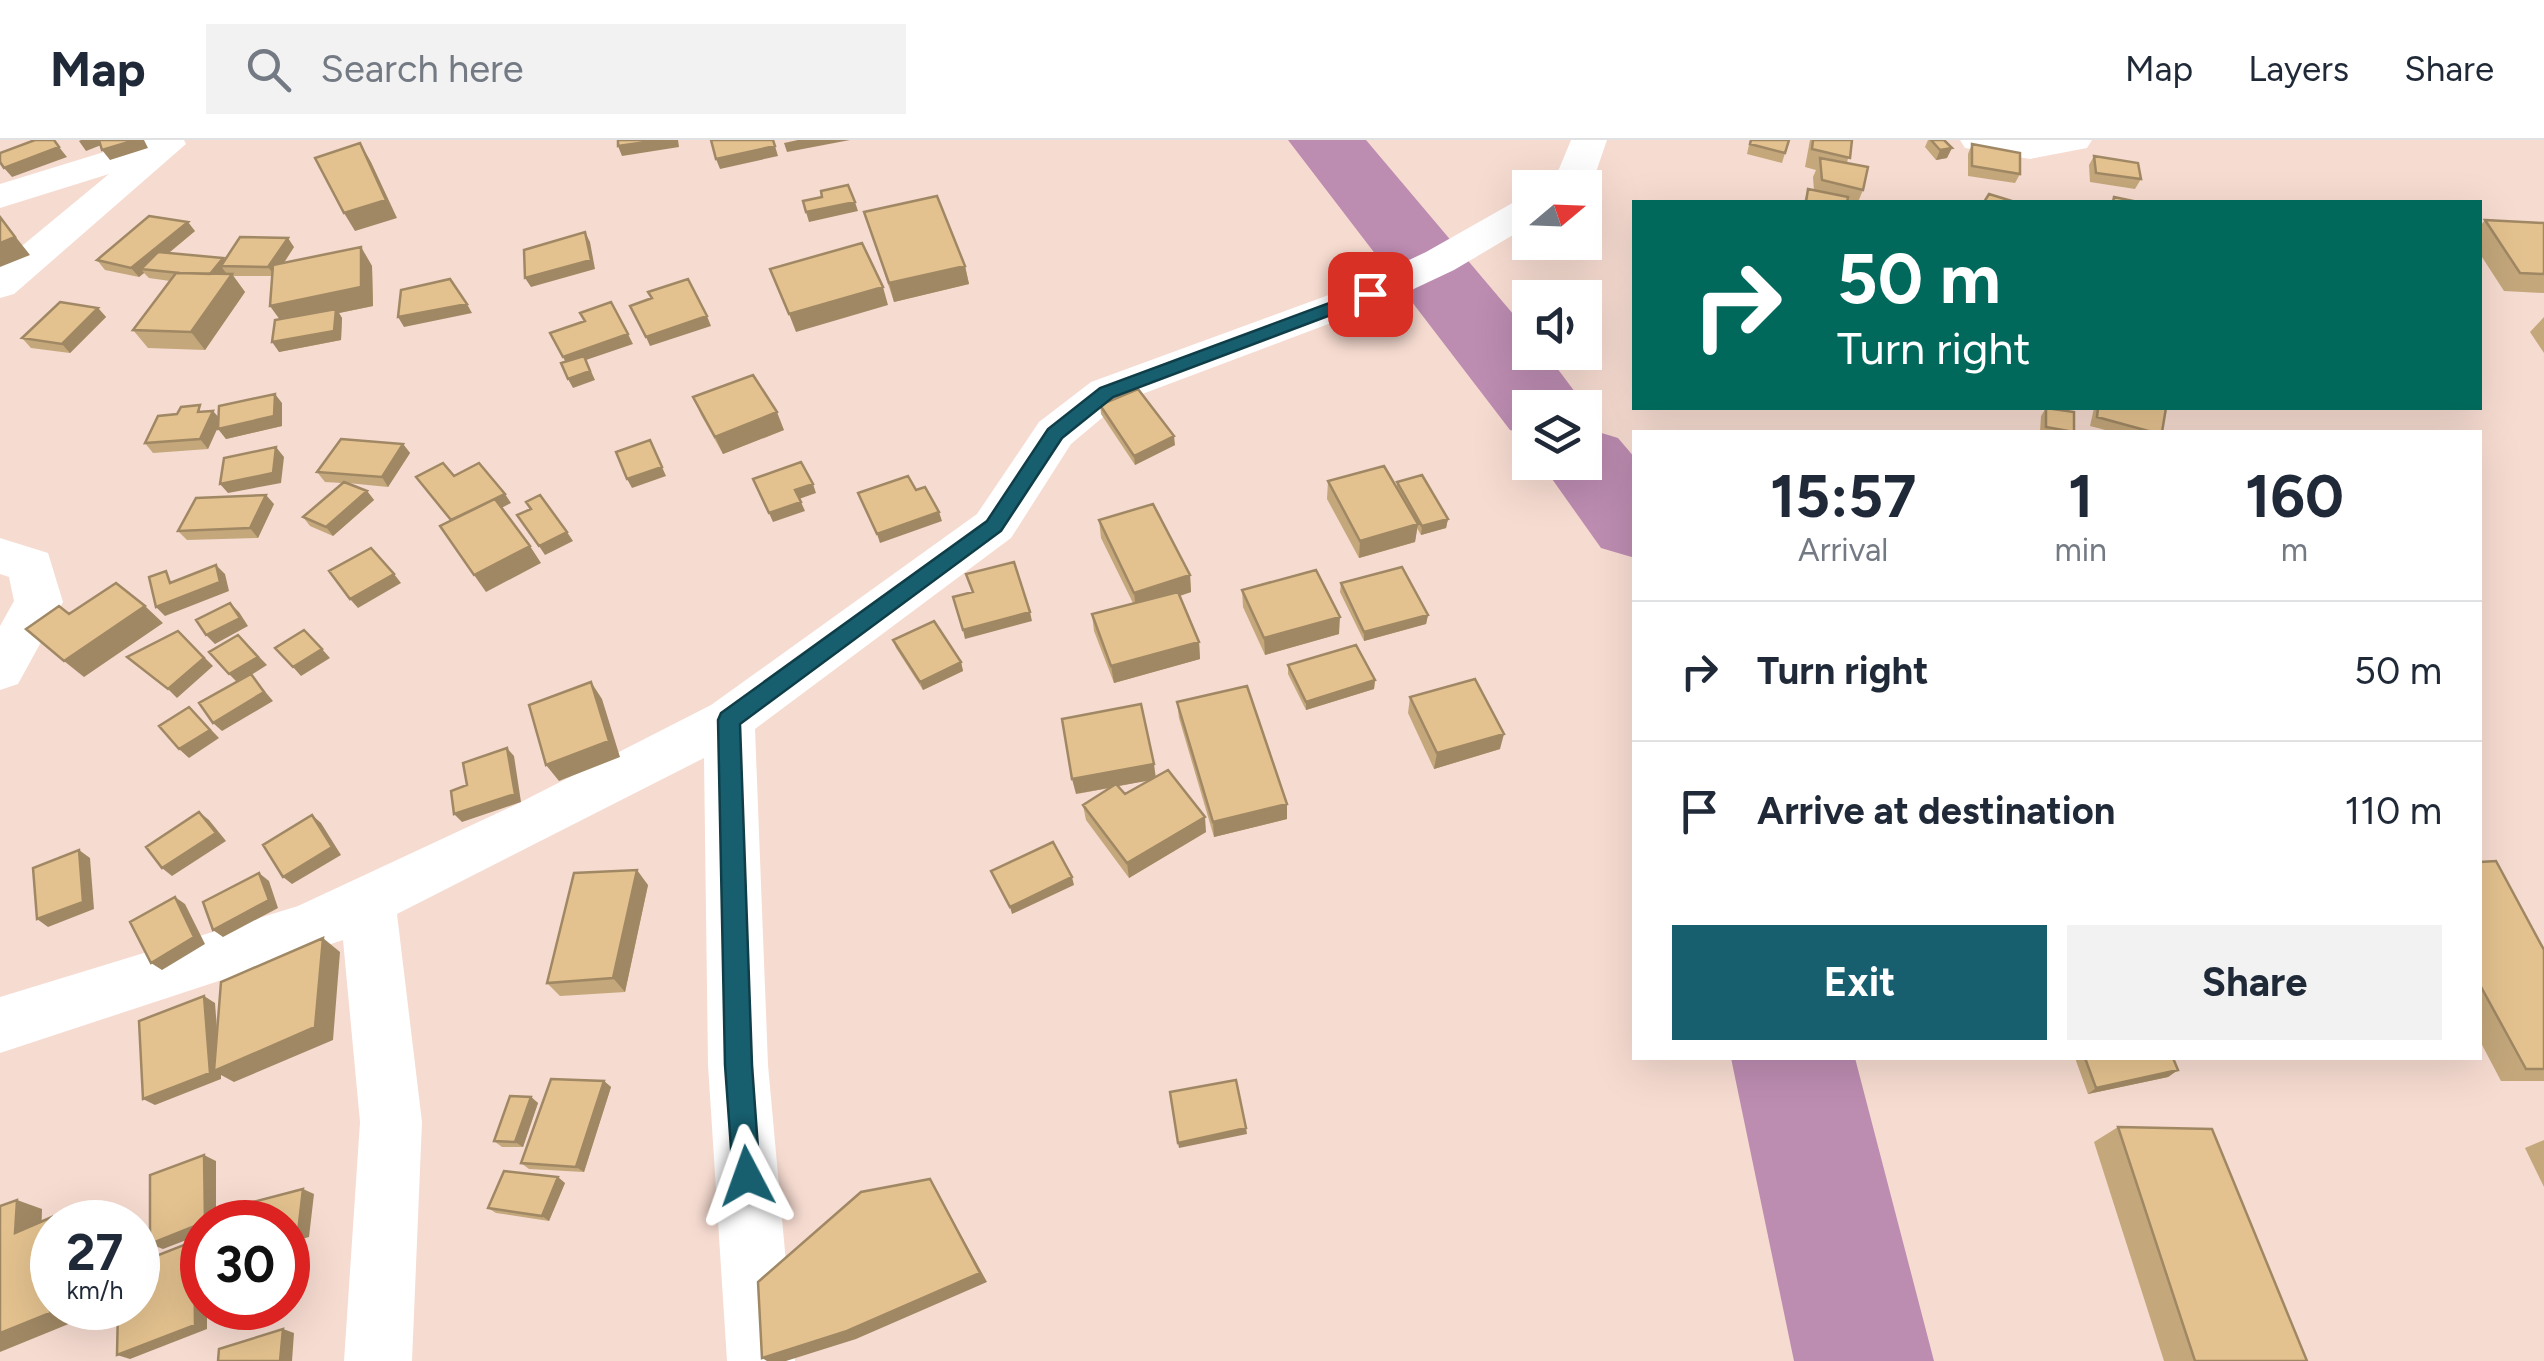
<!DOCTYPE html>
<html lang="en">
<head>
<meta charset="utf-8">
<style>
  :root { --surface:#fff; --page:#f2f2f3; --text:#1f2937; --muted:#747a83; --line:#e0e1e3; --accent:#175f6f }
  body { margin:0; font-family:Figtree,sans-serif; background:var(--page); color:var(--text); height:100vh; display:flex; flex-direction:column; font-size:38px; white-space:nowrap }
  * { box-sizing:border-box; margin:0 }
  p { font-size:32px; color:var(--muted) }
  .icon { flex:none; width:55px; height:55px; fill:none; stroke:currentColor; stroke-width:2; stroke-linecap:round; stroke-linejoin:round }
  .map { position:relative; flex:1; overflow:hidden }
  .drawer { position:absolute; left:1632px; top:290px; width:850px; height:630px; display:flex; flex-direction:column; background:var(--surface); border-radius:0px; box-shadow:0 10px 40px #0002 }
  .drawer>* { flex:none }
  .hud { position:absolute; left:1632px; top:60px; width:850px; height:210px; border-radius:0px; box-shadow:0 10px 40px #0002; background:#00695c; color:#fff; overflow:hidden }
  .needle { width:65px; rotate:71deg }
  .fabs { position:absolute; left:1512px; top:30px; display:grid; gap:20px }
  .fabs a { display:grid; place-items:center; width:90px; height:90px; border-radius:0px; background:var(--surface); box-shadow:0 10px 40px #0002; font-size:50px }
  .speed { position:absolute; left:30px; top:1060px; display:flex; gap:20px; font-size:50px; font-weight:700; text-align:center }
  .speed>* { display:grid; place-content:center; width:130px; height:130px; border-radius:50%; background:var(--surface); box-shadow:0 10px 40px #0002; line-height:1 }
  .speed small { font-size:25px; font-weight:400 }
  .speed .limit { border:15px solid #d22; background:#fff; color:#111 }
  .pin { position:absolute; display:grid; place-items:center; width:85px; height:85px; color:#fff; margin:-42px; border-radius:20px; box-shadow:0 5px 15px #0006 }
  .me { position:absolute; width:110px; margin:-55px; rotate:356deg; stroke-linejoin:round; filter:drop-shadow(0 0 8px #0008) }
  .turn { display:flex; align-items:center; gap:35px; height:210px; padding:0 40px; font-size:45px }
  .turn .icon { width:130px; height:130px; stroke-width:2.5 }
  .turn b { display:block; font-size:70px; line-height:85px }
  .eta { display:flex; justify-content:space-evenly; align-items:center; height:170px; text-align:center }
  .eta b { font-size:60px; font-weight:700; line-height:70px }
  .cta { display:flex; gap:20px; margin-top:auto; padding:20px 40px }
  .cta a { flex:1; height:115px; border-radius:0px; background:var(--accent); color:#fff; font-size:40px; font-weight:700; line-height:115px; text-align:center }
  .cta a+a { background:var(--page); color:var(--text) }
  ul { padding:0; list-style:none }
  li { display:flex; align-items:center; gap:30px; height:140px; padding:0 40px; border-top:2px solid var(--line) }
  li div { flex:1 }
  li b { display:block; font-size:38px }
  li em { font-style:normal }
  header { display:flex; align-items:center; gap:60px; box-sizing:border-box; height:140px; padding:0 50px; background:var(--surface); border-bottom:2px solid var(--line) }
  header strong { font-size:48px }
  nav { display:flex; gap:55px; margin-inline-start:auto; font-size:35px }
  .search { width:700px; height:90px; background:var(--page); display:flex; align-items:center; gap:25px; box-sizing:border-box; padding:0 35px; border-radius:0px; color:var(--muted); font-size:38px }
  .map>svg:first-child { display:block }
</style>
</head>
<body>
<header>
<strong>Map</strong>
<div class="search"><svg class="icon" aria-label="search" viewBox="0 0 24 24"><circle cx="10" cy="10" r="6"/><path d="M15 15l6 6"/></svg>Search here</div>
<nav><a>Map</a><a>Layers</a><a>Share</a></nav>
</header>
<div class="map">
<svg width="2544" height="1221" viewBox="0 0 2544 1221">
  <rect width="100%" height="100%" fill="#f6dbd0"/>
  <g fill="none" stroke-linecap="round" stroke-linejoin="round">
    <path fill="#bc8cb1" fill-rule="evenodd" d="M1288 0H1366L1530 194V212H1545L1587 268 1585 271V268H1530V295L1510 290Z
      M1585 288 1618 298 1635 318V418L1601 408 1540 322H1585Z
      M1731 918H1855L1934 1221H1794Z"/>
    <path fill="#fff" fill-rule="evenodd" d="M143 0H184L186 4 14 154 0 158V124L109 34 0 68V44Z
      M1571 0H1607L1596 32 1584 48H1544L1559 29Z
      M1960 0H2092L2087 8 2030 19 1965 8Z
      M1530 57V85L1454 130 1384 163 1121 262 1071 304 1011 398 755 589 768 925 795 1221H727L708 925 704 618 397 774 422 982 412 1221H344L360 982 343 800 0 913V857L298 766 515 665 711 565 977 374 1039 282 1091 242 1356 145 1426 112 1516 61Z
      M0 398 48 413 63 462 18 544 0 550V486L14 461 9 437 0 434Z"/>
  </g>
  <path fill="#c4a77b" fill-rule="evenodd" d="M1750 0H1789L1782 23 1747 14Z
    M1810 0H1852L1847 23 1863 50 1858 62H1804L1808 49 1814 51 1813 37 1816 30 1805 27Z
    M1928 0H1944L1947 18 1936 20 1925 7Z
    M1972 4 2020 34 2015 43 1968 36V14Z
    M2094 16 2141 39 2135 49 2090 42 2089 25Z
    M864 72 965 126 969 144 894 162Z
    M2485 80 2544 83V153L2504 151 2480 114V86Z
    M195 91 169 113 225 120 294 107 284 123 361 107 372 126 373 166 339 173 342 178 341 200 279 212 280 179 270 166 272 136H233L245 152 205 210 148 208 133 190 170 141 149 138 144 133 139 137 105 130 97 120Z
    M98 168 106 177 70 213 31 208 22 198Z
    M2544 177V213L2530 192Z
    M693 257 784 290 723 314 701 275Z
    M282 263V286L226 299 218 287 208 309 153 313 145 303 206 272 213 271 218 278Z
    M1100 265 1175 305 1135 325 1101 274Z
    M2046 268 2074 292H2040L2041 276Z
    M2094 268H2166L2162 292H2113L2090 286Z
    M403 304 410 313 388 347 348 343 367 351 374 360 333 396 310 386 303 377 342 343 325 342 317 332Z
    M1328 341 1397 348V342L1448 379 1446 388 1421 395 1417 388 1415 402 1359 418 1327 359Z
    M274 364 258 398 187 400 178 391Z
    M1099 380 1190 435 1191 452 1180 456 1199 502 1200 519 1114 543 1094 491 1092 474 1133 463 1101 398Z
    M1341 443 1428 475 1426 484 1364 501 1340 452Z
    M1242 450 1339 494 1265 515 1243 467Z
    M893 500 961 522 963 531 923 550 896 508Z
    M1288 525 1375 540 1374 549 1306 570 1288 534Z
    M1410 557 1500 609 1434 629 1408 573Z
    M1177 562 1287 679 1214 697 1179 578Z
    M1156 637 1206 692 1129 738 1086 680 1083 665 1110 648 1076 654ZM1150 640 1125 654 1118 646 1146 641Z
    M2480 722 2544 810V941H2501L2480 901Z
    M648 745 625 852 560 856 547 843Z
    M2075 918H2173L2178 930 2168 937 2088 954Z
    M604 941 611 947 584 1032 529 1029 521 1023Z
    M531 957 538 963 523 1007H502L494 1001Z
    M2118 987 2307 1221H2164L2094 1002Z
    M2544 1000V1047L2525 1008Z
    M565 1043 549 1081 496 1073 488 1068Z"/>
  <path fill="#a08864" d="M81 0H114L86 11 79 1Z
    M135 0H144L148 8 110 20 102 10Z
    M660 0H678L679 7 622 16 618 6Z
    M798 0H850L787 12 784 3Z
    M360 3 371 22 397 78 355 91 344 73Z
    M775 6 778 16 720 29 716 19Z
    M59 7 67 17 12 37 4 28Z
    M1952 8 1947 18 1936 20 1940 10Z
    M855 62 858 71 809 82 806 72Z
    M0 77 30 115 0 127Z
    M188 82 195 91 148 130 141 129 144 133 139 137 131 128Z
    M585 92 590 102 595 129 531 147 525 138Z
    M288 98 294 107 275 136 268 127Z
    M361 107 372 126 373 166 339 173 342 178 341 200 279 212 272 202 283 184 270 166Z
    M223 118 229 126H221L226 133 215 145 208 136Z
    M965 126 969 144 894 162 889 143Z
    M232 134 245 152 205 210 191 192Z
    M883 147 888 165 796 192 789 174Z
    M467 164 472 173 404 187 398 177Z
    M98 168 106 177 70 213 62 204Z
    M707 176 711 186 650 206 646 197Z
    M628 194 633 204 586 220 595 240 573 248 568 239V227L563 217Z
    M275 254 282 263V286L226 299 218 289Z
    M213 271 221 280 208 309 200 299Z
    M777 272 784 290 723 314 715 297Z
    M1174 296 1175 305 1135 325 1134 316Z
    M650 300 666 336 632 348 627 339Z
    M403 304 410 313 388 347 382 337Z
    M276 307 284 317 281 343 228 353 220 344Z
    M813 344 816 353 799 359 795 350Z
    M367 351 374 360 333 396 326 387Z
    M505 354 511 363 459 390 452 381Z
    M266 355 274 364 258 398 250 388Z
    M801 362 805 371 773 382 769 373Z
    M939 372 942 381 880 403 877 394Z
    M1448 379 1446 388 1421 395 1422 386Z
    M1418 384 1415 402 1359 418 1360 401Z
    M567 392 573 401 545 415 539 406Z
    M530 406 541 423 486 452 474 435Z
    M216 425 225 434 229 451 165 476 156 467Z
    M394 434 401 443 358 468 350 459Z
    M1190 435 1191 452 1136 470 1134 453Z
    M230 463 239 472 248 486 215 504 206 495Z
    M145 466 163 483 84 537 64 521Z
    M1030 472 1032 481 965 499 963 490Z
    M1428 475 1426 484 1364 501V492Z
    M1340 477 1339 494 1265 515 1264 498Z
    M178 491 213 526 177 558 168 549Z
    M238 495 267 525 251 535 273 561 222 591 213 583 238 543 229 534Z
    M1199 502 1200 519 1114 543 1111 526Z
    M322 509 330 518 301 536 293 527Z
    M961 522 963 531 923 550 920 542Z
    M1375 540 1374 549 1306 570V562Z
    M591 542 602 559 620 617 559 641 546 625Z
    M189 567 219 598 189 618 179 609Z
    M1504 594 1500 609 1434 629 1437 613Z
    M507 608 514 616 521 662 462 682 454 674Z
    M1154 624 1156 639 1076 654 1072 639Z
    M1287 664V679L1214 697 1213 682Z
    M199 672 209 680 226 701 172 736 162 728Z
    M312 675 321 683 341 715 292 744 283 737Z
    M1205 677 1206 692 1129 738 1127 723Z
    M79 710 90 718 94 769 48 787 37 779Z
    M637 730 648 745 625 852 613 838Z
    M259 733 269 741 278 768 223 797 213 790Z
    M1072 737 1074 745 1012 774 1010 767Z
    M175 757 185 764 205 804 162 830 151 823Z
    M323 798 340 812 333 900 234 942 221 935V939L155 965 143 959 204 856 215 863 220 928Z
    M2178 930 2168 937 2088 954 2096 948Z
    M604 941 611 947 584 1032 576 1027Z
    M531 957 538 963 523 1007 515 1002Z
    M1246 988 1247 994 1179 1008 1178 1003Z
    M204 1015 216 1021V1082H205Z
    M558 1037 565 1043 549 1081 542 1076Z
    M930 1039 987 1142 856 1199 786 1221H767L762 1218Z
    M303 1049 314 1054 309 1097 288 1103V1095Z
    M17 1060 42 1069 41 1102 15 1093Z
    M52 1077 66 1082H52V1168H77L76 1181 0 1212V1193Z
    M202 1084V1094L163 1109 150 1104Z
    M194 1101 202 1105V1168H207V1189L130 1219 117 1215Z
    M283 1189 294 1193 292 1221H280Z"/>
  <path fill="#e4c28f" stroke="#a08864" stroke-width="2.5" d="M35 0H54L59 7 4 28 0 22V13Z
    M99 0H135L102 10Z
    M618 0H660L618 6Z
    M711 0H773L775 6 716 19Z
    M1751 0H1789L1785 13 1750 4Z
    M1813 0H1852L1850 18 1812 9Z
    M1931 0H1944L1952 8 1940 10Z
    M360 3 386 60 344 73 315 18Z
    M1972 4 2020 13V34L1972 26Z
    M2094 16 2138 23 2141 39 2096 33Z
    M1820 18 1868 27 1863 50 1822 40Z
    M848 45 855 62 806 72 803 61 822 57 821 51Z
    M1808 49 1848 57 1847 62H1806Z
    M1989 54 2015 62H1984Z
    M937 56 965 126 889 143 864 72Z
    M2114 57 2138 62H2113Z
    M149 76 188 82 131 128 97 120Z
    M0 77 15 97 0 103Z
    M2485 80 2544 83V134L2520 133Z
    M585 92 591 120 525 138 524 110Z
    M240 97 288 98 268 127 221 126Z
    M862 103 883 147 789 174 770 129Z
    M361 107V147L270 166 273 125Z
    M158 112 223 118 210 134 180 133 141 129Z
    M176 133 232 134 191 192 133 190Z
    M450 139 467 164 398 177 401 150Z
    M688 139 707 176 646 197 630 166 652 158 648 152Z
    M60 162 98 168 62 204 22 198Z
    M611 162 628 194 563 217 550 193 585 181 580 173Z
    M336 169 334 191 272 202 275 180Z
    M584 216 590 231 568 239 561 223Z
    M753 235 777 272 715 297 693 257Z
    M1138 249 1174 296 1134 316 1100 265Z
    M275 254 274 276 218 289 219 266Z
    M200 265 198 272 213 271 200 299 145 303 158 276 177 274 181 267Z
    M2046 268 2074 272V292L2046 287Z
    M2098 268H2166L2162 292H2152L2097 277Z
    M341 299 403 304 382 337 317 332Z
    M650 300 662 327 627 339 616 312Z
    M276 307 273 333 220 344 224 318Z
    M801 322 813 344 795 350 801 362 769 373 753 339Z
    M443 323 454 336 479 323 505 354 451 380 416 337Z
    M1384 326 1418 384 1360 401 1328 341Z
    M1422 335 1448 379 1422 386 1397 342Z
    M908 336 916 350 925 347 939 372 877 394 858 353Z
    M344 342 367 351 326 387 303 377Z
    M266 355 250 388 178 391 196 358Z
    M540 355 567 392 539 406 517 375 531 369 526 362Z
    M495 359 530 406 474 435 440 386Z
    M1153 364 1190 435 1134 453 1099 380Z
    M371 408 394 434 350 459 329 431Z
    M1014 422 1030 472 963 490 953 457 973 452 966 434Z
    M216 425 220 442 156 467 149 437 166 431 170 443Z
    M1402 427 1428 475 1364 492 1341 443Z
    M1316 430 1340 477 1264 498 1242 450Z
    M116 443 145 466 64 521 26 489 59 466 69 474Z
    M1178 452 1199 502 1111 526 1092 474Z
    M230 463 240 478 206 495 196 480Z
    M934 481 961 522 920 542 893 500Z
    M304 490 322 509 293 527 275 508Z
    M178 491 204 518 168 549 127 517Z
    M238 495 258 517 229 534 209 512Z
    M1356 505 1375 540 1306 562 1288 525Z
    M251 534 264 552 213 583 199 563Z
    M1475 539 1504 594 1437 613 1410 557Z
    M591 542 609 601 546 625 529 565Z
    M1247 546 1287 664 1213 682 1177 562Z
    M1141 564 1154 624 1072 639 1062 579Z
    M189 567 210 590 179 609 159 586Z
    M507 608 515 654 454 674 451 651 467 645 463 623Z
    M1168 630 1205 677 1127 723 1083 665 1116 644 1125 654Z
    M199 672 216 693 162 728 146 707Z
    M312 675 332 707 283 737 263 705Z
    M1053 702 1072 737 1010 767 991 731Z
    M79 710 83 762 37 779 33 728Z
    M2496 721 2544 810V929H2526L2480 845V722Z
    M637 730 613 838 547 843 574 733Z
    M259 733 269 760 213 790 203 762Z
    M175 757 194 797 151 823 130 782Z
    M323 798 315 887 214 931 221 842Z
    M204 856 210 933 143 959 139 881Z
    M2085 918H2173L2178 930 2096 948Z
    M551 939 604 941 576 1027 521 1023Z
    M1236 940 1246 988 1178 1003 1170 952Z
    M510 956 531 957 515 1002 494 1001Z
    M2118 987 2212 989 2307 1221H2195Z
    M204 1015 205 1082 150 1104V1035Z
    M504 1031 558 1037 542 1076 488 1068Z
    M930 1039 980 1133 847 1191 762 1218 758 1142 861 1052Z
    M303 1049 298 1092 288 1095V1082H247L249 1063Z
    M17 1060 15 1093 52 1077 50 1173 0 1193V1066Z
    M194 1101 195 1185 117 1215 118 1168H138V1123Z
    M283 1189 280 1221H218L219 1209Z"/>
  <path fill="#175f6f" stroke="#0f3e48" stroke-width="2.5" d="M1370 148 1379 154 1376 158 1113 257 1062 298 1001 391 740 584 752 925 760 1036 756 1046 747 1050 737 1046 733 1036 725 925 718 580 721 573 987 381 1048 289 1100 248Z"/>
</svg>
<div class="fabs">
<a><svg class="needle" viewBox="-14 -14 28 28"><path d="M0-13l5 13h-10z" fill="#e53935"/><path d="M0 13l5-13h-10z" fill="#747a83"/></svg></a>
<a><svg class="icon" aria-label="sound" viewBox="0 0 24 24"><path d="M4 9h4l5-4v14l-5-4H4zM17 9q2 3 0 6"/></svg></a>
<a><svg class="icon" aria-label="layers" viewBox="0 0 24 24"><path d="M12 4l9 5-9 5-9-5zM3 14l9 5 9-5"/></svg></a>
</div>
<div class="speed"><div>27<small>km/h</small></div><div class="limit">30</div></div>
<div class="pin" style="left:1370px;top:154px;background:#d93025"><svg class="icon" aria-label="arrive" viewBox="0 0 24 24"><path d="M6 21V4h12l-3 4 3 4H6"/></svg></div>
<svg class="me" style="left:747px;top:1036px" viewBox="-20 -20 40 40"><path d="M0-17L14 15 0 8-14 15z" fill="#175f6f" stroke="#fff" stroke-width="4"/></svg>
<div class="hud">
<div class="turn"><svg class="icon" aria-label="right" viewBox="0 0 24 24"><path d="M7 20v-9h11M14 6l5 5-5 5"/></svg><div><b>50 m</b>Turn right</div></div>
</div>
<section class="drawer">
<div class="eta">
<div><b>15:57</b><p>Arrival</p></div>
<div><b>1</b><p>min</p></div>
<div><b>160</b><p>m</p></div>
</div>
<ul>
<li><svg class="icon" aria-label="right" viewBox="0 0 24 24"><path d="M7 20v-9h11M14 6l5 5-5 5"/></svg><div><b>Turn right</b></div><em>50 m</em></li>
<li><svg class="icon" aria-label="arrive" viewBox="0 0 24 24"><path d="M6 21V4h12l-3 4 3 4H6"/></svg><div><b>Arrive at destination</b></div><em>110 m</em></li>
</ul>
<div class="cta"><a>Exit</a><a>Share</a></div>
</section>
</div>
</body>
</html>
